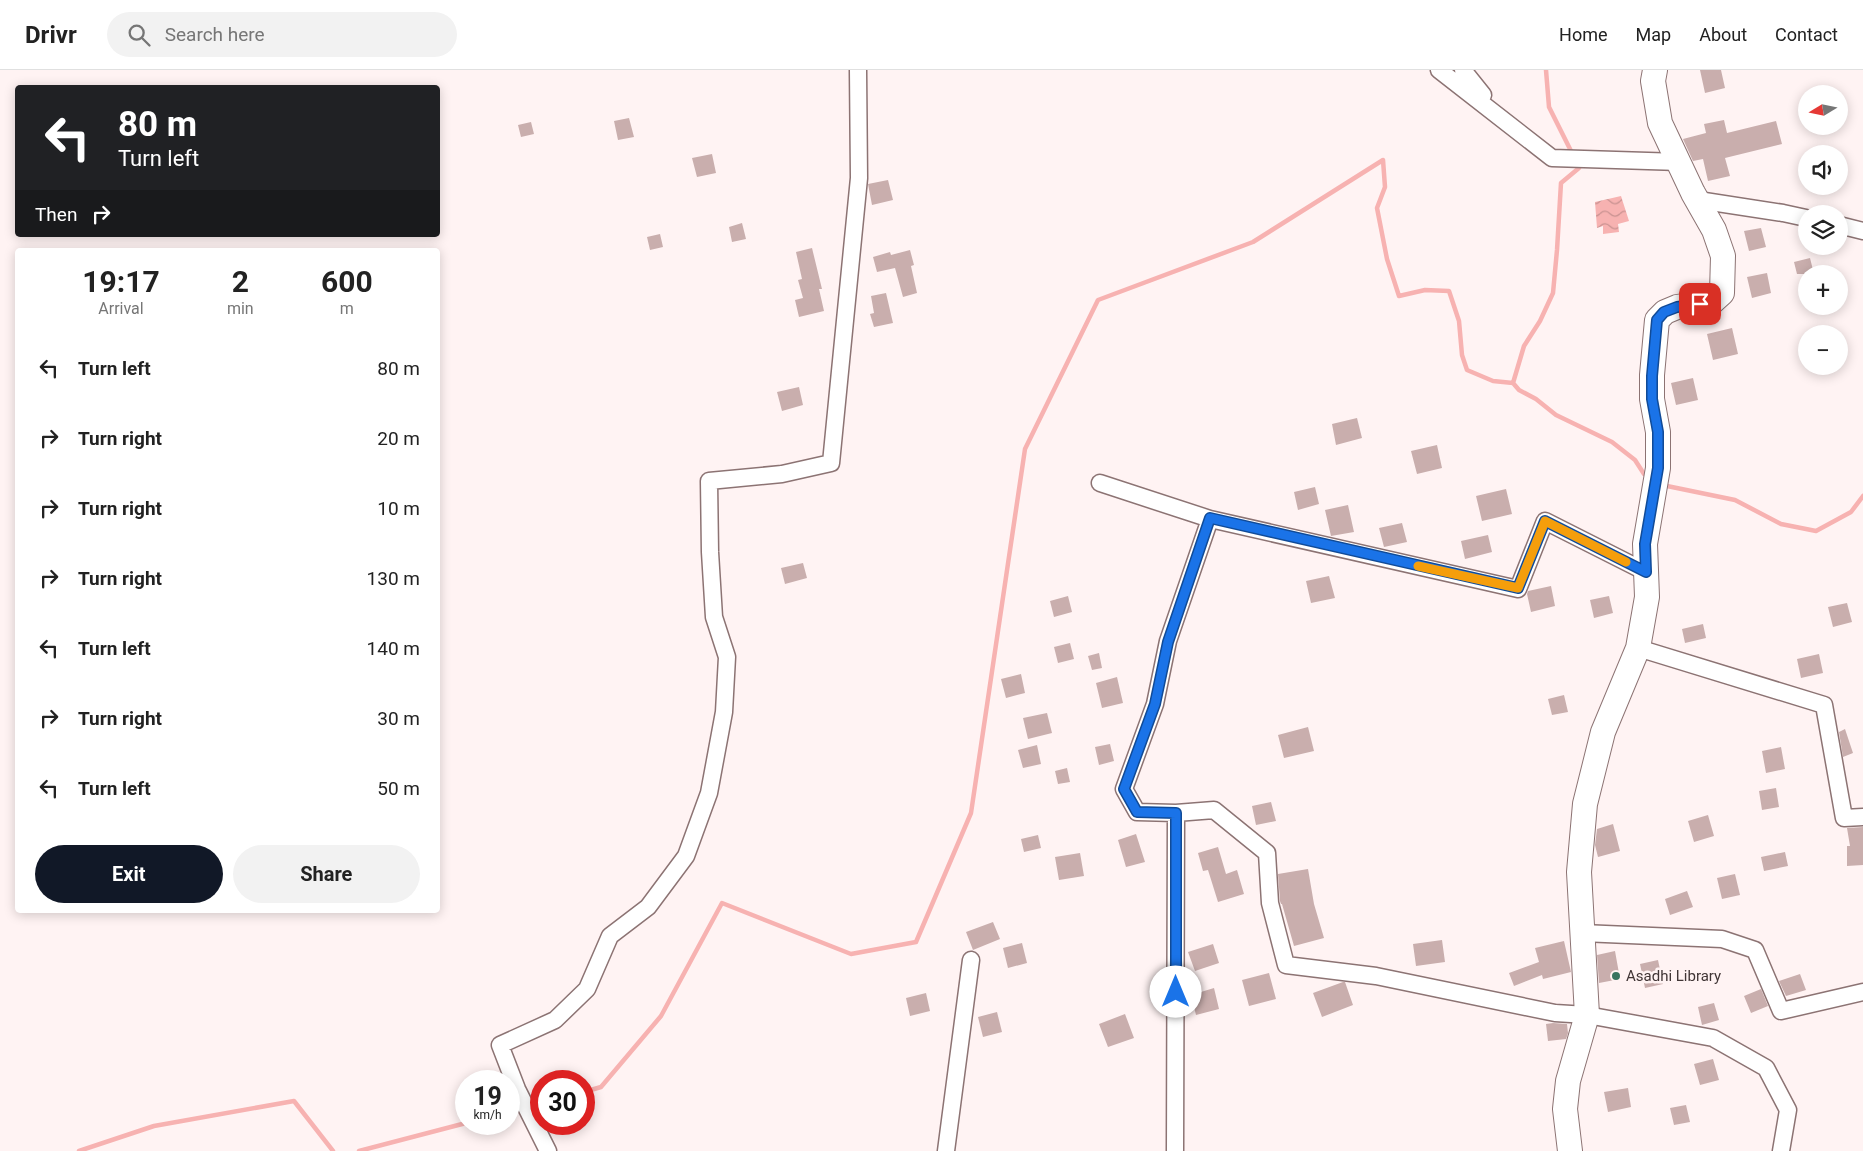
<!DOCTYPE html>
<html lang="en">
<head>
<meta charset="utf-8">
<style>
  :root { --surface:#fff; --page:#f2f2f2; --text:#222; --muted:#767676; --line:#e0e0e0; --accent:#111827 }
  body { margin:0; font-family:Roboto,sans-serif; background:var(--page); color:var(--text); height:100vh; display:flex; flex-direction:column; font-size:19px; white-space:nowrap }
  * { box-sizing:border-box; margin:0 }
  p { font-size:16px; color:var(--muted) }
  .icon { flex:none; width:28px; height:28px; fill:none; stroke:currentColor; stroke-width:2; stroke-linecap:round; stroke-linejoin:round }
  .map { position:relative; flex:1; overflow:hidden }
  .panel { position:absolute; left:15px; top:178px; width:425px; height:665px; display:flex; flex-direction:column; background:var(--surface); border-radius:5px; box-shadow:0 2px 12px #0003 }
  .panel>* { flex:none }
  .top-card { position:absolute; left:15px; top:15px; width:425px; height:152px; border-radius:5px; box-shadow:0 2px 12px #0003; background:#202124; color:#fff; overflow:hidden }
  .needle { width:32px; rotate:260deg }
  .tools { position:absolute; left:1798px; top:15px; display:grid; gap:10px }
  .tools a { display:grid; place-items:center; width:50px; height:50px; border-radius:50%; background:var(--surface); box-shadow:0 2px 12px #0003; font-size:25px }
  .speed { position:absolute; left:455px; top:1000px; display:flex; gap:10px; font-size:25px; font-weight:700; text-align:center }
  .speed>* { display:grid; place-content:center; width:65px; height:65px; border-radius:50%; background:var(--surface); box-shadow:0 2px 12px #0003; line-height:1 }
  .speed small { font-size:12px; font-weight:400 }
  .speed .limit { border:8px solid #d22; background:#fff; color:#111 }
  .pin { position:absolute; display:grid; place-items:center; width:42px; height:42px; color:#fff; margin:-21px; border-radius:10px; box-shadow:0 2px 8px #0006 }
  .me { position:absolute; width:55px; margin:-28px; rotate:0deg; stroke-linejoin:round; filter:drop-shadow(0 0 4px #0008) }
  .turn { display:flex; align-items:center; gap:18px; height:105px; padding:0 20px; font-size:22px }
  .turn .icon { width:65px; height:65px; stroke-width:2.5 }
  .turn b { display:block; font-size:35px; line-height:42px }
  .then { display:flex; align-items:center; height:48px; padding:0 20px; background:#0003; gap:10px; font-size:19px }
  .eta { display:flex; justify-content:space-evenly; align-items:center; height:85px; text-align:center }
  .eta b { font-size:30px; font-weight:700; line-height:35px }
  .action { display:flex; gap:10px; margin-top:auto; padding:10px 20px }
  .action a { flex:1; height:58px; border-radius:30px; background:var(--accent); color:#fff; font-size:20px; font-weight:700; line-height:58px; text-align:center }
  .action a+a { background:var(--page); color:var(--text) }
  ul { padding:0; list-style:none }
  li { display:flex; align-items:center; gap:15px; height:70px; padding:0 20px }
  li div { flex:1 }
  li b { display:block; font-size:19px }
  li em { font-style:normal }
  header { display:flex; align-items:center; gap:30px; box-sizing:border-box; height:70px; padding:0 25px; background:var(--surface); border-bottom:1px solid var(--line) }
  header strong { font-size:24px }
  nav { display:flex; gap:28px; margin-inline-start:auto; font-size:18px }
  .search { width:350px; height:45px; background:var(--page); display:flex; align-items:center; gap:12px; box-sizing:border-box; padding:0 18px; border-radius:28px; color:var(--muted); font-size:19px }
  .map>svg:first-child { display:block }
</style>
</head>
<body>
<header>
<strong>Drivr</strong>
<div class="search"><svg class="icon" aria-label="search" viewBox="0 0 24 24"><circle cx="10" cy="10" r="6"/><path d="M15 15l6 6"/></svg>Search here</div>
<nav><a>Home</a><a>Map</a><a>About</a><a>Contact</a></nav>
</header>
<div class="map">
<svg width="1863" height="1081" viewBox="0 0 1863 1081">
  <defs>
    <pattern id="water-waves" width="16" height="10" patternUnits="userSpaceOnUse" patternTransform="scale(1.25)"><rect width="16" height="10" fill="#f7b2b1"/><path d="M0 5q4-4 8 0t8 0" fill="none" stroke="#c99291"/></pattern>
  </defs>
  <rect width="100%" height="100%" fill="#fff3f3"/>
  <path fill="url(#water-waves)" d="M1621 126 1629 151 1618 154 1619 162 1603 164V156L1597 158 1595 132Z"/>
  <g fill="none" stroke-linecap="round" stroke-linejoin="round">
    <path stroke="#f7b2b1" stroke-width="4.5" d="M1546 0 1549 37 1573 85
      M1513 313 1524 276 1540 251 1553 223 1557 180 1561 113 1579 98 1576 92
      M1667 416 1735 430 1781 454 1816 461 1851 442 1863 426
      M584 1022 601 1017 661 946 722 833 851 884 916 872 971 743 1025 379 1098 230 1253 172 1383 90 1385 117 1377 138 1387 189 1399 226 1425 220 1449 221 1459 251 1462 285 1467 300 1493 311 1513 313 1519 320 1536 329 1556 345 1612 372 1635 390 1644 404 1649 406
      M509 1041 541 1033
      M79 1081 154 1056 294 1031 333 1081
      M359 1081 466 1053"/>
  </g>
  <path fill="#c9aead" d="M1700 0H1721L1725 18 1705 23Z
    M629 48 634 67 618 70 614 51Z
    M1724 50 1727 63 1776 51 1782 74 1725 88 1730 106 1708 111 1703 89 1693 91 1683 69 1706 63 1704 54Z
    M531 52 534 64 521 67 518 55Z
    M712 84 716 103 697 107 692 88Z
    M888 110 893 130 872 135 868 114Z
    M742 153 746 169 732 172 729 157Z
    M1761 158 1766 177 1749 181 1744 161Z
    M660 164 663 177 650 180 647 167Z
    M812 178 822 219H819L824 241 799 247 795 230 803 228 798 210 802 209 796 182Z
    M910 180 914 195 911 196 917 223 903 227 895 198 877 202 873 187 890 182 891 185Z
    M1810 188 1814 204H1797L1794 192Z
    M1767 203 1771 223 1752 228 1747 207Z
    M886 223 893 253 874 257 870 244 874 243 871 226Z
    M1732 258 1738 284 1713 290 1707 264Z
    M1693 308 1698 330 1676 335 1671 313Z
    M799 317 803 335 782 341 777 322Z
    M1357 348 1362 368 1336 375 1332 354Z
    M1437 375 1442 398 1417 404 1411 381Z
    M1315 417 1319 434 1298 440 1294 422Z
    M1506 419 1512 444 1482 451 1476 426Z
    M1348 435 1354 462 1331 466 1325 440Z
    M1402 453 1407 472 1384 477 1379 458Z
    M1488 465 1492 482 1465 489 1461 471Z
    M803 493 807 508 785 514 781 498Z
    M1329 506 1335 528 1311 533 1306 511Z
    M1551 516 1555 536 1531 542 1527 524 1528 521Z
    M1068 526 1072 542 1054 547 1050 531Z
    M1609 526 1613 543 1594 548 1590 530Z
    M1847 533 1852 552 1833 557 1828 537Z
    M1703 554 1706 568 1685 573 1682 559Z
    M1070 573 1074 589 1058 593 1054 577Z
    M1099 583 1102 598 1092 600 1088 586Z
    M1819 584 1823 603 1801 608 1797 589Z
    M1021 604 1025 623 1006 628 1001 609Z
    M1117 607 1123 633 1102 638 1096 613Z
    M1564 625 1568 642 1552 645 1548 629Z
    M1047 643 1052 663 1028 669 1023 648Z
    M1308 657 1314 681 1284 688 1278 665Z
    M1845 659 1853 683 1843 687 1839 662Z
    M1110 674 1114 691 1099 695 1095 677Z
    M1037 675 1041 694 1023 698 1018 680Z
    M1781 677 1785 699 1766 703 1762 681Z
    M1067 698 1070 712 1058 714 1055 701Z
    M1776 718 1779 737 1762 740 1759 721Z
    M1271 732 1276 751 1256 755 1252 736Z
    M1708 745 1714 766 1694 772 1688 751Z
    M1613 754 1620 781 1598 787 1595 775 1597 759Z
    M1863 757V795L1847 796V776H1850L1847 758Z
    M1136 764 1145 792 1126 797 1118 770Z
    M1038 765 1041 778 1024 782 1021 769Z
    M1218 777 1226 804 1237 800 1244 824 1218 832 1208 800 1203 801 1198 783Z
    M1785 782 1788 796 1764 801 1761 787Z
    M1080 783 1084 806 1059 810 1055 787Z
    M1308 799 1314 834 1324 868 1294 876 1282 834H1281L1280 831 1278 804Z
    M1735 804 1740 825 1722 829 1717 808Z
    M1687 821 1693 837 1670 845 1665 829Z
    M993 852 1000 869 973 880 966 862Z
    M1442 870 1445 892 1416 896 1413 874Z
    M1564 871 1571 902 1543 909 1542 905 1514 916 1509 903 1539 892 1535 878Z
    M1022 873 1027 893 1008 898 1003 878Z
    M1213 874 1219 893 1195 901 1188 882Z
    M1615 881 1620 909 1599 913 1597 885Z
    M1658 890 1663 914 1645 918 1640 894Z
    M1269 903 1276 929 1249 936 1242 910Z
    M1800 904 1806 920 1786 926 1779 911Z
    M1343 912H1345L1353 935 1322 947 1313 923Z
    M1214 918 1219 939 1196 945 1191 925Z
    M1761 919 1768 936 1751 943 1744 926Z
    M926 923 930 941 910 946 906 928Z
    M1714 933 1719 950 1702 955 1698 937Z
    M997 942 1002 962 983 967 978 947Z
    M1125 944 1134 968 1108 977 1099 954Z
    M1553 953 1567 954 1568 963 1566 969 1548 971 1546 954Z
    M1713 989 1719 1010 1700 1015 1694 994Z
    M1628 1018 1631 1037 1608 1042 1604 1022Z
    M1686 1035 1690 1052 1674 1055 1670 1038Z"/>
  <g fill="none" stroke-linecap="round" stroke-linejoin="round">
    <defs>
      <path id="street" d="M1439 0 1552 88 1680 92
        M1463 0 1483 25
        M1698 130 1783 143 1806 148
        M1839 155 1863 161
        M1100 413 1210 449 1168 571 1155 634 1124 719 1137 742 1176 743 1214 740 1267 783 1270 833 1286 895 1376 906 1555 943 1587 945 1713 968 1766 998 1788 1040 1781 1081
        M1210 449 1518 519 1545 451 1646 502
        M1638 578 1824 635 1844 748 1863 747
        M1582 863 1722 869 1755 880 1781 941 1863 922
        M548 1081 517 1019 500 975 555 950 587 919 610 866 648 837 686 786 709 723 724 642 727 587 714 547 710 482 709 411 782 404 831 393 859 108 858 0
        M946 1081 971 890
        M1175 1081 1176 743"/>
      <path id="secondary" d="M1570 1081 1565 1039 1568 1011 1587 945 1579 802 1585 734 1603 662 1638 578 1647 527 1645 474 1658 398V362L1652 329V305L1657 250 1665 242 1677 237 1712 232 1722 223 1723 186 1714 160 1693 123 1660 53 1653 11 1655 0"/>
    </defs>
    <use href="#street" stroke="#8c7373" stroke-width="19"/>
    <use href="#secondary" stroke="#8c7373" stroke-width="26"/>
    <use href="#street" stroke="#fff" stroke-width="16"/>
    <use href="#secondary" stroke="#fff" stroke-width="24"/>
  </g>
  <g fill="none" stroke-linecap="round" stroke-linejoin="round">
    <defs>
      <path id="route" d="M1176 922V743L1137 742 1124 719 1155 634 1168 572 1210 448 1518 518 1545 451 1646 502 1645 474 1658 398V362L1652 329V306L1657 250 1664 242 1677 237 1700 234"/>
    </defs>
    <use href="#route" stroke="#114b97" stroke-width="12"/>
    <use href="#route" stroke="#1a73e8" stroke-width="9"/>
    <path stroke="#f59e0b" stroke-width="9" d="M1418 496 1518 518 1545 451 1626 492"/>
  </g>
  <circle fill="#377460" stroke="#fff3f3" stroke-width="2" cx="1616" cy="906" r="5"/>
  <g text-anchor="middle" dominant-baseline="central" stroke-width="5" stroke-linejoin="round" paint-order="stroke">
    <g font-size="15" fill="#403535" stroke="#fff3f3" text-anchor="start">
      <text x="1626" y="906">Asadhi Library</text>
    </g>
  </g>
</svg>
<div class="tools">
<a><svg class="needle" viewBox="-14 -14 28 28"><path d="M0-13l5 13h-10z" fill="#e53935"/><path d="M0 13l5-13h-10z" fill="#767676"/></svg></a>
<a><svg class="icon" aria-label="sound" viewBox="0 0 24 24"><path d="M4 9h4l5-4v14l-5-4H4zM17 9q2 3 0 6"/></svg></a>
<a><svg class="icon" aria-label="layers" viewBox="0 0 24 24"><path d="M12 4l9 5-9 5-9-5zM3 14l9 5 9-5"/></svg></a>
<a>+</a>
<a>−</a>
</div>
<div class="speed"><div>19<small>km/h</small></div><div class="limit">30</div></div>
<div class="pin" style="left:1700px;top:234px;background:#d93025"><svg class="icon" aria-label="arrive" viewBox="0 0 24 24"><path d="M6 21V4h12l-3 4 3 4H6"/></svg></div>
<svg class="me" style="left:1176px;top:922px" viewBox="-20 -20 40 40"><circle r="19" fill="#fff"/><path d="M0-13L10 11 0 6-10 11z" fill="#1a73e8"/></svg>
<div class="top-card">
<div class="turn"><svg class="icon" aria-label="left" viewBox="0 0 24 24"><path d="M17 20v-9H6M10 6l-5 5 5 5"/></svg><div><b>80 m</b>Turn left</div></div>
<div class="then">Then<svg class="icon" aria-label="right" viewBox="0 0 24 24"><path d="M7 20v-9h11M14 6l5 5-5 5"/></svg></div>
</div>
<section class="panel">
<div class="eta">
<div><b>19:17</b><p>Arrival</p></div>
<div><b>2</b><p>min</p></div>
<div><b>600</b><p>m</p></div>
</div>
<ul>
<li><svg class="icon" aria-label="left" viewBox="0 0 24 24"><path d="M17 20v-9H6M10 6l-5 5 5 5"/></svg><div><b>Turn left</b></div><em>80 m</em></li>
<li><svg class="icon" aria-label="right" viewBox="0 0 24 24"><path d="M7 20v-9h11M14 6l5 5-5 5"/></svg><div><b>Turn right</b></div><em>20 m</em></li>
<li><svg class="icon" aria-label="right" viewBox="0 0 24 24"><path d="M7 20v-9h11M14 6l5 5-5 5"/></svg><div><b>Turn right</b></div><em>10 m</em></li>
<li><svg class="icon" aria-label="right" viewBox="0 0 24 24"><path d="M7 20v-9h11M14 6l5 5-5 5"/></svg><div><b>Turn right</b></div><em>130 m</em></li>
<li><svg class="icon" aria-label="left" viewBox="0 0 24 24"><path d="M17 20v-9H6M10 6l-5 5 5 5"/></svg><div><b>Turn left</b></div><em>140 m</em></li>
<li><svg class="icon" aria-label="right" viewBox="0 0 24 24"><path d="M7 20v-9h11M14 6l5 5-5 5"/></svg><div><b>Turn right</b></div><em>30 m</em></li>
<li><svg class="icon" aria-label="left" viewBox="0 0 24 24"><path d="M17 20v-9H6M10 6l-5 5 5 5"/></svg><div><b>Turn left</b></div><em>50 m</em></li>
</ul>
<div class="action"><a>Exit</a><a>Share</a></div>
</section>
</div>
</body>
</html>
